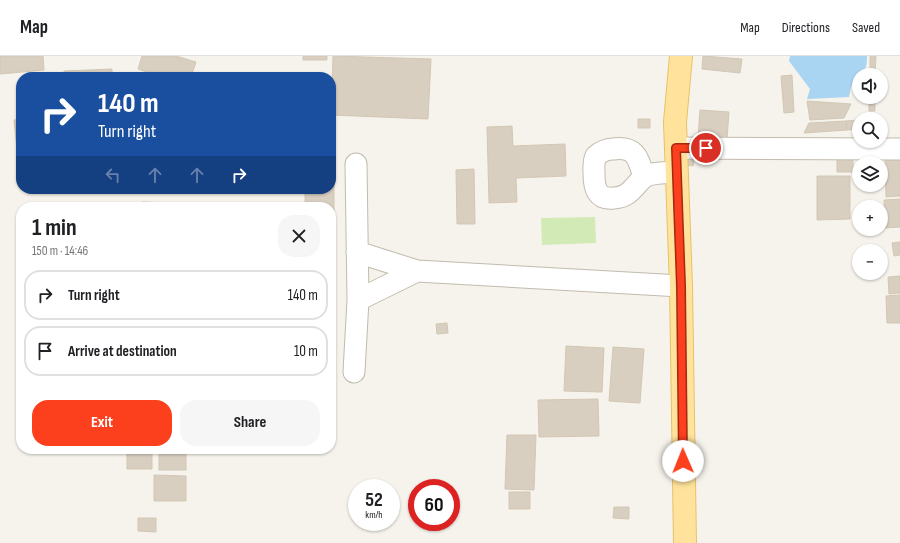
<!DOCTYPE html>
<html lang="en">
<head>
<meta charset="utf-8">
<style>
  :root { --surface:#fff; --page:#f6f6f6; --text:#202124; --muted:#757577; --line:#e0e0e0; --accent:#fc3f1d }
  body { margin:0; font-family:"Sofia Sans Condensed",sans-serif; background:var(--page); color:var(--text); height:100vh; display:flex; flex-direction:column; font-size:15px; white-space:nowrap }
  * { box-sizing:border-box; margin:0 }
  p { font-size:13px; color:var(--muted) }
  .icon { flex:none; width:22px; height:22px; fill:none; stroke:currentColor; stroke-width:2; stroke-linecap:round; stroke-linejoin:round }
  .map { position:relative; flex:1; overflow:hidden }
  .drawer { position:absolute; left:16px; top:146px; width:320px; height:252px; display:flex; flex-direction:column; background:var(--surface); border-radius:16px; box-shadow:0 1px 3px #0004 }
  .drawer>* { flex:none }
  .hud { position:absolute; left:16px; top:16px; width:320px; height:122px; border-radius:16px; box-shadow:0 1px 3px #0004; background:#1a4fa0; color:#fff; overflow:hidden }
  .tools { position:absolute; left:852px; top:12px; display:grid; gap:8px }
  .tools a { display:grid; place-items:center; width:36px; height:36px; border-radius:50%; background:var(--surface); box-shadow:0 1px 3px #0004; font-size:20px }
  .speed { position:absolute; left:348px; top:423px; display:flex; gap:8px; font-size:20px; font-weight:700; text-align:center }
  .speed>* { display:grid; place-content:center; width:52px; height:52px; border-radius:50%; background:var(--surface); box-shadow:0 1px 3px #0004; line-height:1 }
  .speed small { font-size:10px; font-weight:400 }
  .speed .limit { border:6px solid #d22; background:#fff; color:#111 }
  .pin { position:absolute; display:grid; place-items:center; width:34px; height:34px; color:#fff; margin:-17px; border:2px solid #fff; border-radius:50%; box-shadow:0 1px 4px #0007 }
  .me { position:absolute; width:44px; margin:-22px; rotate:359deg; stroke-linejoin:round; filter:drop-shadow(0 0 3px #0008) }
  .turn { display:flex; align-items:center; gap:14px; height:84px; padding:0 16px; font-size:18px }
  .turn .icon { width:52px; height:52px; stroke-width:2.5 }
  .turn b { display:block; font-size:28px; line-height:34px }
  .lanes { display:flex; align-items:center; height:38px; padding:0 16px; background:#0003; justify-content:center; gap:20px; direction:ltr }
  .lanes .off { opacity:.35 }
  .round { display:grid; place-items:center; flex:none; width:42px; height:42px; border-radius:16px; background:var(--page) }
  .headline { display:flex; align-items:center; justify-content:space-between; height:68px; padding:0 16px }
  h1 { font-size:24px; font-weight:700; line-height:30px }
  .button { display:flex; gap:8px; margin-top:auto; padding:8px 16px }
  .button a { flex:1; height:46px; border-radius:16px; background:var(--accent); color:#fff; font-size:16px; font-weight:700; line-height:46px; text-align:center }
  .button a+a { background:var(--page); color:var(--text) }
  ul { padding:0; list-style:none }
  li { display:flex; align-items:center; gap:12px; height:50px; margin:0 8px 6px; padding:0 8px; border:2px solid var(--line); border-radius:16px }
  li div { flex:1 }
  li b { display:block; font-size:15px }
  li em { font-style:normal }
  header { display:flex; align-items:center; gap:24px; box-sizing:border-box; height:56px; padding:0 20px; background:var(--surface); border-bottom:1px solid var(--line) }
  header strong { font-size:19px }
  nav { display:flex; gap:22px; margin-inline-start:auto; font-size:14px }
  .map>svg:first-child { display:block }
</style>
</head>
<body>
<header>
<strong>Map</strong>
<nav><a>Map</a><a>Directions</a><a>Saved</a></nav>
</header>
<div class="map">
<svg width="900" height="487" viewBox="0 0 900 487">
  <rect width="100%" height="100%" fill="#f6f3ec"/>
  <path fill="#d2eab5" d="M595 161 596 187 542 189 541 162Z"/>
  <path fill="#a9d4f2" d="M790 0H867C867 18 862 14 854 25 851 29 850 36 849 41L807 43 810 33 789 5Z"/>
  <path fill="#d8cfc1" stroke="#d3c7b4" d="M0 0H43L44 14 0 18Z
    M142 0H176L196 6 191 21H162L138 13Z
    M303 0H327V4H303Z
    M333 0 431 3 428 63 331 59Z
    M703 0 742 3 740 17 702 13Z
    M870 0H876L875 19H870Z
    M112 13V21H64V15Z
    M792 19 794 56 784 57 781 20Z
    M869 41H875V55H869Z
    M807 45 851 48 844 62 810 64Z
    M700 54 729 56 727 83 698 81Z
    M21 63V93H17L14 64Z
    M638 63H650V72H638Z
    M859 64V73L847 74 846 65Z
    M846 65 847 74 804 77 809 67Z
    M512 70 513 90 565 88 566 120 516 122 517 146 489 147 487 71Z
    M681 96 695 99 693 110 679 108Z
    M900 96V140L886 141 885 97Z
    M837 99H853V116H837Z
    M334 104V323H331V151H184V150H305V133H331V105Z
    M474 113 475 168H457L456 114Z
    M817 120H850V163L817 164Z
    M900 143V171L885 172 884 144Z
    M142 146 167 147V151H142Z
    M900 186V199L894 200 892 187Z
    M900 220V237L889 238 888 221Z
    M900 239V267H887L886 240Z
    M447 267 448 277 437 278 436 268Z
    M566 290 604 292 602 336 564 335Z
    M613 291 644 293 640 347 609 345Z
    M598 343 599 380 539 381 538 344Z
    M507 379H536L534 434 505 433Z
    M127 393H152V413H127Z
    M159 393H186V414H159Z
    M154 419 186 420V445H154Z
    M509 436H530V453H509Z
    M614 451H629V463L613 462Z
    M138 462H156V476L138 475Z"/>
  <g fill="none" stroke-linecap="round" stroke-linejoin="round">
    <defs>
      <path id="minor" d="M676 92 900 93
        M644 121C638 102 636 90 613 93 607 93 600 96 596 100 593 106 594 112 594 118 594 132 597 144 614 142 630 141 633 131 643 122 650 116 667 117 676 116
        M357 196 417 215 681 230
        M358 244 417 215
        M354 316 358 244 356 108"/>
      <path id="major" d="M681 0 675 66 681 230 685 487"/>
    </defs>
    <use href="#minor" stroke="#c2bbae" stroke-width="23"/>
    <use href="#major" stroke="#e6c16a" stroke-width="24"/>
    <use href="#minor" stroke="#fff" stroke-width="21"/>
    <use href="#major" stroke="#ffe39c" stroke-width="22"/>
  </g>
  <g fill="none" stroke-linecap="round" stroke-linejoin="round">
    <defs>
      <path id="route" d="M683 405 681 230 676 92H706"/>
    </defs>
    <use href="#route" stroke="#a42913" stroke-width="10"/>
    <use href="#route" stroke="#fc3f1d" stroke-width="7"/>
  </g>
</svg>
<div class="tools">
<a><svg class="icon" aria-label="sound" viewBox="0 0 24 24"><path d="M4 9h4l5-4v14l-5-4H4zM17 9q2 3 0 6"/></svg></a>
<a><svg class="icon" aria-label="search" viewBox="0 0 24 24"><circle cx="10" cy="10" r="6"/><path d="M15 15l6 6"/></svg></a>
<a><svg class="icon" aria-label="layers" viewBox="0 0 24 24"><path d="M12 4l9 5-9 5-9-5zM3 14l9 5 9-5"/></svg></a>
<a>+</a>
<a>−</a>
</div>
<div class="speed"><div>52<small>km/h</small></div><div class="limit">60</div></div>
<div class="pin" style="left:706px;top:92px;background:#d93025"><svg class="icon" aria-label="arrive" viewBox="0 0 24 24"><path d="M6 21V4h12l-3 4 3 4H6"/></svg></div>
<svg class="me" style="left:683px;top:405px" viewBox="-20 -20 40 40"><circle r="19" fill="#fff"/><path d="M0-13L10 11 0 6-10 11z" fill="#fc3f1d"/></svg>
<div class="hud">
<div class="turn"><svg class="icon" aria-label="right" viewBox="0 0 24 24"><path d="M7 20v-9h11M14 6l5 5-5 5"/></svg><div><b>140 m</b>Turn right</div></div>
<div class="lanes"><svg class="icon off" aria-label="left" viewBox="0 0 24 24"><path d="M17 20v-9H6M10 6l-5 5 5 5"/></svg><svg class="icon off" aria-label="ahead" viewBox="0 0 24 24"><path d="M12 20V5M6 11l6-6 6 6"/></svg><svg class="icon off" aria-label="ahead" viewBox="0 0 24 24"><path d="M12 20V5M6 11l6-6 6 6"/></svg><svg class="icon" aria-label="right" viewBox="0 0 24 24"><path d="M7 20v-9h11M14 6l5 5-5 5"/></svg></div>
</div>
<section class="drawer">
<div class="headline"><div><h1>1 min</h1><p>150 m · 14:46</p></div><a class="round"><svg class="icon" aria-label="close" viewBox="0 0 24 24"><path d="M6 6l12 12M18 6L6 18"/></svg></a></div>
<ul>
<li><svg class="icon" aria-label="right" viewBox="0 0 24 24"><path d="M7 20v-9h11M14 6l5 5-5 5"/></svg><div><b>Turn right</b></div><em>140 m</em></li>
<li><svg class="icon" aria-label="arrive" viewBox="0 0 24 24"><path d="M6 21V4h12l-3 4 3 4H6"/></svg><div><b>Arrive at destination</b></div><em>10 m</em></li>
</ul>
<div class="button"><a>Exit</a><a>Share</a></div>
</section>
</div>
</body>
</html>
